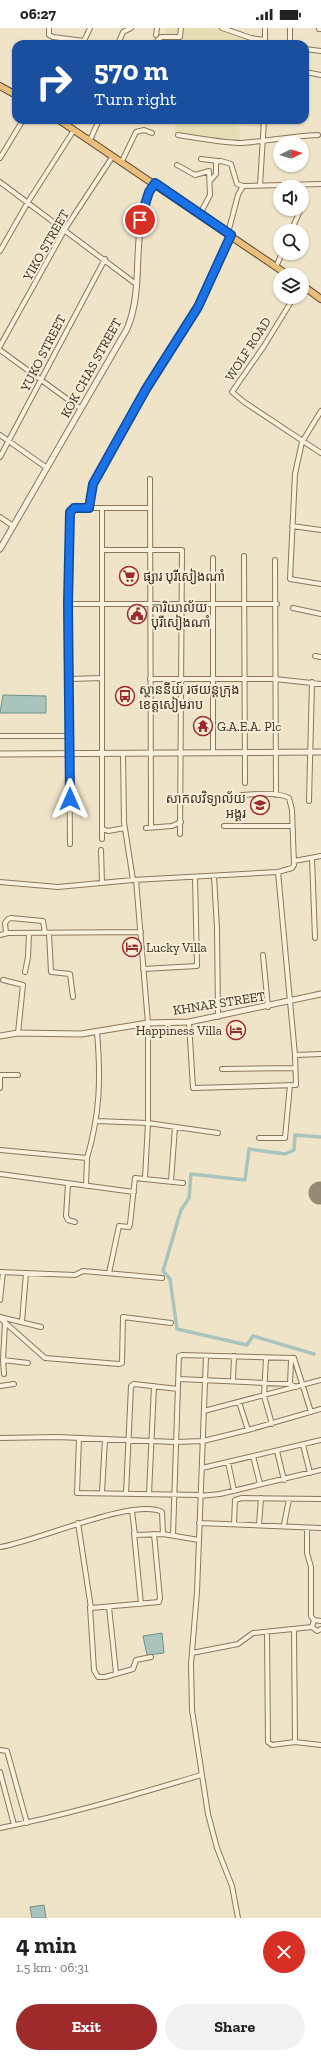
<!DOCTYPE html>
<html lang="en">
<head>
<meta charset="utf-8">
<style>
  :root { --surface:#fff; --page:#f2f2f2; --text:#202124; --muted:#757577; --accent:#9e2a2b }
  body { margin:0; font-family:"Zilla Slab","Noto Sans Khmer",serif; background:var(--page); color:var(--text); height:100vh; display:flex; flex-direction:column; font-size:15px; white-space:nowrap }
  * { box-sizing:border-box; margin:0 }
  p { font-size:13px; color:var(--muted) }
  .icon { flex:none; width:22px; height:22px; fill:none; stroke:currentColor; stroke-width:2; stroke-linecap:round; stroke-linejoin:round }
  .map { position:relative; height:1890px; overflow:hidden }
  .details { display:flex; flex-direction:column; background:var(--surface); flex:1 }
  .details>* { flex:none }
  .hud { position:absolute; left:12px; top:12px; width:297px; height:84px; border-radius:12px; box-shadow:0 1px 3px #0004; background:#1a4fa0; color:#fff; overflow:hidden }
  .needle { width:26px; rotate:85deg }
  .tools { position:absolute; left:273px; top:108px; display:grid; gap:8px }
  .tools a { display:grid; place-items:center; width:36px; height:36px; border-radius:50%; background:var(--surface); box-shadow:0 1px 3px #0004; font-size:20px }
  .pin { position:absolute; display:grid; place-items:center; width:34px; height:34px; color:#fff; margin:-17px; border:2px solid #fff; border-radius:50%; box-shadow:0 1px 4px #0007 }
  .me { position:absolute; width:44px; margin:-22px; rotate:0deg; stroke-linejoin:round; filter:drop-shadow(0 0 3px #0008) }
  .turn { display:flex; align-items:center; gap:14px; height:84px; padding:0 16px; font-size:18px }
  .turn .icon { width:52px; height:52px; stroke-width:2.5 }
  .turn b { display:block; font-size:28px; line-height:34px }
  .round { display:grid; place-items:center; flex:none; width:42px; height:42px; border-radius:21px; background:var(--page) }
  .headline { display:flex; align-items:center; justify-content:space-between; height:68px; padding:0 16px }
  h1 { font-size:24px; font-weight:700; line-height:30px }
  .cta { display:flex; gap:8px; margin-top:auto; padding:8px 16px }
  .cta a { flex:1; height:46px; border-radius:24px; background:var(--accent); color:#fff; font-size:16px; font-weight:700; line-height:46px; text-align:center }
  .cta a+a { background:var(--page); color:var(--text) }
  .status { display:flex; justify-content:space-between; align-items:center; height:28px; padding:0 20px; background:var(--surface); direction:ltr }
  .status svg { height:11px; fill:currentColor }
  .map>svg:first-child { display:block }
</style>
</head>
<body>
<div class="status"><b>06:27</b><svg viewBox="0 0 49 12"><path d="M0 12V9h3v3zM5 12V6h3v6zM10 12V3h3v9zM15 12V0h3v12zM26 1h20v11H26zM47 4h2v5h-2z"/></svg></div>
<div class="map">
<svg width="321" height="1890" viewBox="0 0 321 1890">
  <rect width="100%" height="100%" fill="#f0e4c8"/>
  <path fill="#e6deb5" d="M166 0H226L265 12V16H165Z
    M175 92H264L263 101 239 96 240 114 175 109Z"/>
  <path fill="#a9c4bc" stroke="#6f938a" d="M3 667 46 668V685H0Z
    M162 1605 164 1625 147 1627 143 1608Z
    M44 1877 46 1890H32L30 1879Z"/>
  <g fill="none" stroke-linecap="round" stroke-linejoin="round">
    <path stroke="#a9c4bc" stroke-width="3.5" d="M314 1326 253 1308 247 1317 177 1301 170 1251 163 1243 181 1182 189 1170 191 1146 245 1152 249 1121 285 1126 294 1122 295 1107 321 1109"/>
    <path stroke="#968974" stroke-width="23" d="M320 1165H321"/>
    <defs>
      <path id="minor" d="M49 0V7L53 9 84 13 90 0
        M222 0 251 10 265 12
        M319 1H321
        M156 7 157 0
        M118 16 123 4 131 0
        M154 16 161 9H180L181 0
        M265 16V0
        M290 16V0
        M305 21 321 23
        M305 44 321 47
        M178 107C196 110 225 115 242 115 268 113 292 108 318 107
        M90 112 99 92
        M0 130 23 92
        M201 131 218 133
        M122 133 136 104 144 102 152 105
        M177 137 195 147 209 143 210 167 200 186
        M210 153 216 146V134L221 133 231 136 237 156 243 158 321 156
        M0 154 136 256
        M260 157 264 92
        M291 203 300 183
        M228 205 238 167 243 158
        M0 223 28 174 74 102
        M276 239 282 225
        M294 269 264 318 232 364 244 374 321 425
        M0 318 65 201 113 128
        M0 322 81 381
        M321 383 302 414 295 446 290 551 321 556
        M0 407 47 440
        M0 429 105 231
        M150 451 151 797
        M89 480 93 457 146 361 198 279 231 207
        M102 480V811
        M0 489 13 498
        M292 498 321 502
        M102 522H182L180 806
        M244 528 245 755
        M213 530V724
        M275 532 276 767
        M68 576H277
        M293 580 321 586
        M315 628 321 629
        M69 651 102 650
        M150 651H275L321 656
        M0 708H70
        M123 725 124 794 133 852
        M309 773 312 654
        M224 798H292
        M146 800 172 798 181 794
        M103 801 108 803 125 800
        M70 816 68 576 70 484 74 480H150
        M101 822 102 855
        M312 830 315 910
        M294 833 321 828
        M214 848 217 900 218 989
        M136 852 148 995V1095L145 1150
        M0 854 58 859 133 852 278 844 292 840 294 837 292 782 289 770C279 764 253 766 242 767
        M6 905 5 895 8 891 11 890 43 893 45 905
        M49 905 51 944 70 946 73 969
        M0 907 8 905 141 904
        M263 927 268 979
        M143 941 197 938 195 849
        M25 944 28 929 29 905
        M3 952 23 957 18 1005
        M189 994 193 1060 296 1057 295 1027 278 844
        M295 1027 321 1026
        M222 1041 295 1040
        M0 1047V1060
        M1 1047H18
        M97 1093 148 1095 218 1105
        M259 1110H285L290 1057
        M0 1122 87 1130C100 1086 101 1050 97 1004
        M0 1146 134 1164
        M171 1153 175 1099
        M68 1156 66 1188 68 1192 75 1194
        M86 1158 87 1130
        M0 1244 75 1247 83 1243 162 1250
        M109 1245 119 1198 129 1199 130 1196 135 1150 183 1155
        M0 1272 3 1244
        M0 1289 41 1299
        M0 1290 45 1330 119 1336 122 1335 123 1289 171 1295
        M22 1294 26 1245
        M266 1330 264 1368 272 1396
        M294 1330 311 1384
        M3 1332 28 1335
        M4 1346 3 1332 5 1295
        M179 1351 290 1356 296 1359
        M233 1353 234 1328
        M290 1356 291 1333 294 1330
        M0 1358 14 1356
        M239 1374 248 1402
        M204 1383 321 1352
        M0 1410 57 1409 175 1414 203 1413 248 1402 321 1381
        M79 1410 77 1465 200 1467
        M303 1417 310 1445
        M277 1423 284 1452
        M253 1428 260 1456
        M228 1434 234 1463
        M202 1440 321 1412
        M102 1465 105 1411
        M126 1466 131 1358 134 1356 178 1361
        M149 1466 154 1358
        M200 1468 220 1466 321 1442
        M132 1483 135 1507 163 1506
        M78 1495 91 1580 159 1574 160 1570 154 1506
        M199 1495 321 1500
        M234 1496 235 1472 242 1470 321 1471
        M259 1497 261 1470
        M284 1497 289 1471
        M307 1500V1525L311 1539V1588L314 1592
        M134 1505 141 1576
        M173 1507 179 1328 182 1327 294 1330
        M199 1512 206 1328
        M0 1519C35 1514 135 1469 162 1484L163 1506 199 1512 197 1564 191 1636 192 1682 208 1786 217 1820 232 1858 238 1890
        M90 1579 94 1642 98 1649H105L133 1641 136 1632 151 1629
        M109 1579 116 1645
        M321 1593 314 1592 312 1599 317 1603 321 1601
        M294 1601 295 1714
        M267 1604 268 1714 272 1717 295 1714 321 1717
        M192 1625 238 1616 253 1605 312 1599
        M0 1722 7 1723 27 1795
        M0 1744 14 1797
        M0 1800C68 1787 134 1767 201 1747"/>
      <path id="tertiary" d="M0 521 127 301C147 254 127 200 155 155
        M0 726 321 724
        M0 1008 18 1005 81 1006 148 995 189 994 321 966"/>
      <path id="trunk" d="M0 58 16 67
        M59 92 288 247
        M302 257 321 271"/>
    </defs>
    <use href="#minor" stroke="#8d765c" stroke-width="6"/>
    <use href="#tertiary" stroke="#8d765c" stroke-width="7"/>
    <use href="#trunk" stroke="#5b4430" stroke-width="8"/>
    <use href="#minor" stroke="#faf1dc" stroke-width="4"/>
    <use href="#tertiary" stroke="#faf1dc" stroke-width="5"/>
    <use href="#trunk" stroke="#eabe7c" stroke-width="6"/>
  </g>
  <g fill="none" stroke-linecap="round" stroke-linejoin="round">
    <defs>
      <path id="route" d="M70 771 68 576 70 484 74 480H89L93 456 146 361 198 279 231 207 155 155 149 164 140 192"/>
    </defs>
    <use href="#route" stroke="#114b97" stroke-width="10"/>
    <use href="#route" stroke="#1a73e8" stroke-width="7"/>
  </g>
  <defs>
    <symbol id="supermarket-ring" viewBox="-11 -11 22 22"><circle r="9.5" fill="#f7eed8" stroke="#9e2a2b" stroke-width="1.5"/><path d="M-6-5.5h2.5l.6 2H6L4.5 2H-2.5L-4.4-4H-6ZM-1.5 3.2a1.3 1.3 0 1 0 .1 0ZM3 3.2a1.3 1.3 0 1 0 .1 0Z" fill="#9e2a2b"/></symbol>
    <symbol id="civic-ring" viewBox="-11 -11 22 22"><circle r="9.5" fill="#f7eed8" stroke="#9e2a2b" stroke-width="1.5"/><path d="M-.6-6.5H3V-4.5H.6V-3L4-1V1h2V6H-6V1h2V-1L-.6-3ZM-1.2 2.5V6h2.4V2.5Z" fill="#9e2a2b"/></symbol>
    <symbol id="bus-ring" viewBox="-11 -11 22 22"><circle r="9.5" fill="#f7eed8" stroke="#9e2a2b" stroke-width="1.5"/><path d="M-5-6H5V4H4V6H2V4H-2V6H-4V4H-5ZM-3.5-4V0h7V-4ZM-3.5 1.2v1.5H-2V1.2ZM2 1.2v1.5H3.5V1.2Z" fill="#9e2a2b"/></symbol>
    <symbol id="temple-ring" viewBox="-11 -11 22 22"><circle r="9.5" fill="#f7eed8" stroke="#9e2a2b" stroke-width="1.5"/><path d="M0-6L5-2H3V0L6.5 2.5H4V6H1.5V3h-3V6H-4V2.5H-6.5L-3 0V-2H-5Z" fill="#9e2a2b"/></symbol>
    <symbol id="university-ring" viewBox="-11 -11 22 22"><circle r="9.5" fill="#f7eed8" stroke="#9e2a2b" stroke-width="1.5"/><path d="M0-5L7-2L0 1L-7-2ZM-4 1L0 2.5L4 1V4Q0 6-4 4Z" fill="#9e2a2b"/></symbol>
    <symbol id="hotel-ring" viewBox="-11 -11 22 22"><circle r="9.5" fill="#f7eed8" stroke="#9e2a2b" stroke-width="1.5"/><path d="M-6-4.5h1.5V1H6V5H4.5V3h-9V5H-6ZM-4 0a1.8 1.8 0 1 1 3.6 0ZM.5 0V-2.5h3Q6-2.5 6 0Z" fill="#9e2a2b"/></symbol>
  </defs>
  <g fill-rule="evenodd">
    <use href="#supermarket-ring" x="118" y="537" width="22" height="22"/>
    <use href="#civic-ring" x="126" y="575" width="22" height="22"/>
    <use href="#bus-ring" x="114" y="657" width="22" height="22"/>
    <use href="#temple-ring" x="192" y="687" width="22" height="22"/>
    <use href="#university-ring" x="249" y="766" width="22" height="22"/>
    <use href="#hotel-ring" x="121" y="908" width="22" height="22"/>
    <use href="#hotel-ring" x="225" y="991" width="22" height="22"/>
  </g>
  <g text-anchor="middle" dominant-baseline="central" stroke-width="4" stroke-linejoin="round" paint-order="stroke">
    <g font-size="13" fill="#3d2e20" stroke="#f7eed8">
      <text transform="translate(46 217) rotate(-60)">YIKO STREET</text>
      <text transform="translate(248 321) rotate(-57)">WOLF ROAD</text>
      <text transform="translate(43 325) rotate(-63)">YUKO STREET</text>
      <text transform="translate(91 340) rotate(-61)">KOK CHAS STREET</text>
      <text transform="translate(219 975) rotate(-9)">KHNAR STREET</text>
    </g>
    <g font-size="13" fill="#3d2e20" stroke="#f7eed8" text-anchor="start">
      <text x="143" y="548">ផ្សារ បុរីសៀងណាំ</text>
      <text x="151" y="579">ការិយាល័យ<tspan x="151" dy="15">បុរីសៀងណាំ</tspan></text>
      <text x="139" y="661">ស្ថាននីយ៍ រថយន្តក្រុង<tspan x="139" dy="15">ខេត្តសៀមរាប</tspan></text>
      <text x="217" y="698">G.A.E.A. Plc</text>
      <text x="246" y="770" text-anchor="end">សាកលវិទ្យាល័យ<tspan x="246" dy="15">អង្គរ</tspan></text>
      <text x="146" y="919">Lucky Villa</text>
      <text x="222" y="1002" text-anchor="end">Happiness Villa</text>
    </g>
  </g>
</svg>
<div class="tools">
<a><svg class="needle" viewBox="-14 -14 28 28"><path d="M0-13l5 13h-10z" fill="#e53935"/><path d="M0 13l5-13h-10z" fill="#757577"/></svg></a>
<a><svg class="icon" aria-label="sound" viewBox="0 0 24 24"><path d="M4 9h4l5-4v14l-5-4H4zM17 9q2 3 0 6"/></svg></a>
<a><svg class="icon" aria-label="search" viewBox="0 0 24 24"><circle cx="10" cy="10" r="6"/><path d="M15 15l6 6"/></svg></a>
<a><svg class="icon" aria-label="layers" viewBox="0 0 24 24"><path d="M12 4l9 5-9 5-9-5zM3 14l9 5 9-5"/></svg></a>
</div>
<div class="pin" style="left:140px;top:192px;background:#d93025"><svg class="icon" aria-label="arrive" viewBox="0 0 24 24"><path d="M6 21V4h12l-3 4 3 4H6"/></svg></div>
<svg class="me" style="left:70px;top:771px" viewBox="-20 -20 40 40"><path d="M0-17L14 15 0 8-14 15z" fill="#1a73e8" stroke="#fff" stroke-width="4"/></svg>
<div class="hud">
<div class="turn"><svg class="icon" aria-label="right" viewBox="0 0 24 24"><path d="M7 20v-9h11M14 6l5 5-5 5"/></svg><div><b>570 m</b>Turn right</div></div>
</div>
</div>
<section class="details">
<div class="headline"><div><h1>4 min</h1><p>1.5 km · 06:31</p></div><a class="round" style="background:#d93025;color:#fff"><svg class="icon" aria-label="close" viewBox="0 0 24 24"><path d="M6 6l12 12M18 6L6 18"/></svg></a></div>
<div class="cta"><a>Exit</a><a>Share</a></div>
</section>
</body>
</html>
